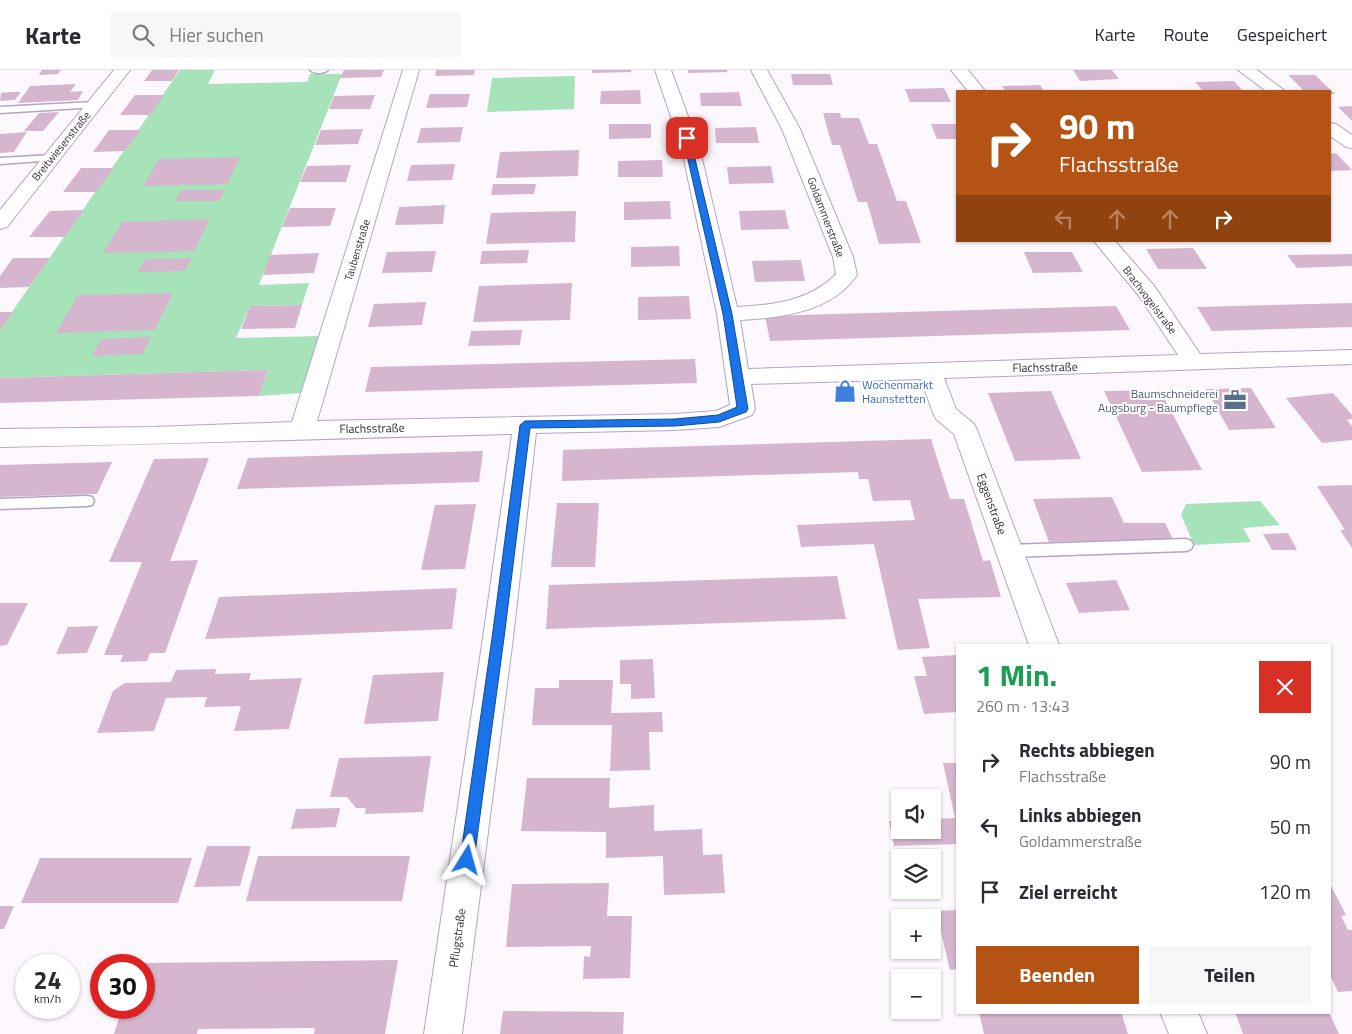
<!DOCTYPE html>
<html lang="de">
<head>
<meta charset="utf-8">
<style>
  :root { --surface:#fff; --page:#f7f7f7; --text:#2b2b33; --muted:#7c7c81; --line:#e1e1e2; --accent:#b45313 }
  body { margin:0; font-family:"Titillium Web",sans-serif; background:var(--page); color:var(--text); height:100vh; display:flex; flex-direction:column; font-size:19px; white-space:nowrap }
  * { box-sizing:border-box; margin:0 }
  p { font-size:16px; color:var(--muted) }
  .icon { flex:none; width:28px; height:28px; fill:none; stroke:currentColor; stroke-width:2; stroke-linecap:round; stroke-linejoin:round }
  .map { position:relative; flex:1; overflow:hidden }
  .details { position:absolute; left:956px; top:574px; width:375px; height:370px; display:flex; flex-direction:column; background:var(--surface); border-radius:0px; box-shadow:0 1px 4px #0004 }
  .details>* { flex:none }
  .banner { position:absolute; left:956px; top:20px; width:375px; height:152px; border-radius:0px; box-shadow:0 1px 4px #0004; background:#b45313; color:#fff; overflow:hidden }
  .buttons { position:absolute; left:891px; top:719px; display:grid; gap:10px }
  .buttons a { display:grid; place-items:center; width:50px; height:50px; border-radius:0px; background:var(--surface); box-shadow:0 1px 4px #0004; font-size:25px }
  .speed { position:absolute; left:15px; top:884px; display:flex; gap:10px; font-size:25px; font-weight:700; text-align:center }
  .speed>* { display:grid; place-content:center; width:65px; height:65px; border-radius:50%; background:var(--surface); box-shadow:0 1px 4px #0004; line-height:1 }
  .speed small { font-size:12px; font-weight:400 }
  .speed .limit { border:8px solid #d22; background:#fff; color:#111 }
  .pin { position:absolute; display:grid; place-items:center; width:42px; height:42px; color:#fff; margin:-21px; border-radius:10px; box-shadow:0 2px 8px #0006 }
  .me { position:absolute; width:55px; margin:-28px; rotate:8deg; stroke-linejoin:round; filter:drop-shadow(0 0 4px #0008) }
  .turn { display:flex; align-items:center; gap:18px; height:105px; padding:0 20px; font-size:22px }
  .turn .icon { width:65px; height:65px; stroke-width:2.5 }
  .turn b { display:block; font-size:35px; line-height:42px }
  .lanes { display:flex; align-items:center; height:48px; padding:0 20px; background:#0003; justify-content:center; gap:25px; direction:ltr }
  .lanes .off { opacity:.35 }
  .round { display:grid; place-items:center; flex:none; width:52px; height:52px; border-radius:0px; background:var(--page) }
  .summary { display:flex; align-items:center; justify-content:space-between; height:85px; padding:0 20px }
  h1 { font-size:30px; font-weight:700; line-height:38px; color:#1e9e55 }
  .button { display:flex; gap:10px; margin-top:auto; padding:10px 20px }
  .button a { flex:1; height:58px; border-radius:0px; background:var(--accent); color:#fff; font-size:20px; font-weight:700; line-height:58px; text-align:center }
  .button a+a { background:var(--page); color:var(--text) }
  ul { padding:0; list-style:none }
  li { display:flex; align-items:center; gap:15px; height:65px; padding:0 20px }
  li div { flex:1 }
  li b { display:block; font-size:19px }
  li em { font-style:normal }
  header { display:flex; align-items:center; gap:30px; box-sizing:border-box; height:70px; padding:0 25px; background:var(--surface); border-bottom:1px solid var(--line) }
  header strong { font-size:24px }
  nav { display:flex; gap:28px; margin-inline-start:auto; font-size:18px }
  .search { width:350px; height:45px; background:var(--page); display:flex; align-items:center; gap:12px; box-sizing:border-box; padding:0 18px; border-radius:0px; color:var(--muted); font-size:19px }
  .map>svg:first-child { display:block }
</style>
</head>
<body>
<header>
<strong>Karte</strong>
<div class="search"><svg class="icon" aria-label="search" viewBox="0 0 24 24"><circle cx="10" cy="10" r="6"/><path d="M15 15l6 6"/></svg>Hier suchen</div>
<nav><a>Karte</a><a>Route</a><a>Gespeichert</a></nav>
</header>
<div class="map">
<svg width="1352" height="964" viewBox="0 0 1352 964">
  <rect width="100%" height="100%" fill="#fcf8fe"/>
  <path fill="#a7e3b8" d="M180 0H215L208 14 307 12 310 4H342L259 215 309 213 302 235 250 236 236 268 319 266 301 323 259 326 268 300 0 308V259Z
    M575 6 574 39 487 42 492 8Z
    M1260 431 1280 455 1243 458 1251 472 1194 475 1181 445 1186 434Z"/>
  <path fill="#d6b6ce" d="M42 0H61L58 4 39 5Z
    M152 0H179L172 11H144Z
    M344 0H384L381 7 340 8Z
    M436 0H475L474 5 435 6Z
    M592 0H631V2L592 3Z
    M688 0H727V2L688 3Z
    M1073 0H1112L1119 9 1080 11Z
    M791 4H830L833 15H793Z
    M1288 5H1315L1335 24H1330V21H1304Z
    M1234 11 1243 21H1203L1195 12Z
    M76 14 70 22 83 21 78 30 18 33 30 16Z
    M1040 15 1044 21H1005L1002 16Z
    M944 18 951 32H910L905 19Z
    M640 20 641 34H600L601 21Z
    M11 22H21L15 30 0 31 1 23Z
    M739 22 742 36H701L700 23Z
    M430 24H470L467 37 426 38Z
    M135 25H164L150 45H120Z
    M375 25 370 39H329L334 26Z
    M1352 36V51L1338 37Z
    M59 42 43 61H24L39 43Z
    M823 43H840L841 48H859L869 74H877L897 131H906L921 173 879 174 867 132H858L840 75H832Z
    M609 54H651V68L609 69Z
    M931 54H958V69H937Z
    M463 57 460 72 417 73 421 58Z
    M756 57 759 73H716L715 58Z
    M363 59 358 74 315 75 321 60Z
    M109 60H141L125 81 93 82Z
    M27 62 14 82 0 83V64Z
    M579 80 578 106 496 108 500 82Z
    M1336 83 1352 100 1330 101V84Z
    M240 87 227 114 143 116 159 89Z
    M662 90 663 107H618V91Z
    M455 94 452 110 407 111 411 95Z
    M351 95 346 112H300L307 96Z
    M771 96 774 113 729 114 727 97Z
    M81 98H114L96 122H63Z
    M493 114H536L534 124 491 125Z
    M181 120H225L219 131H175Z
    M670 131 671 149 624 150V132Z
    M445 135 443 154 395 155 399 137Z
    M290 138H336L330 156 282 157Z
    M84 140 65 167H29L50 141Z
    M785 140 789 159 741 160 739 141Z
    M576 141 575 172 486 174 491 143Z
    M210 149 194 181 103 183 122 152Z
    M679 176 680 196 631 197V177Z
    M1193 178 1207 199H1158L1146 179Z
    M529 180 527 193 480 194 482 181Z
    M436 181 432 202 382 203 387 182Z
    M1024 182H1072L1083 202 1033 203Z
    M319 183 314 203 263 205 270 185Z
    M1352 184V196L1297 198 1287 185Z
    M13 188H50L29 217 0 218V206Z
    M192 188 185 201 138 202 145 189Z
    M801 190 805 211 755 212 752 191Z
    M572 213 570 250 473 252 479 216Z
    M173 223 155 260 56 263 78 225Z
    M689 226 691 249 638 250V227Z
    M426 232 422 255 368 257 374 234Z
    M1352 233V257L1212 261 1197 237Z
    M302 235 295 258 241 259 250 236Z
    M1116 236 1130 260 770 271 765 246Z
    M0 242H13L0 260Z
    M522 260 520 275 468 276 471 261Z
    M151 267 143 284 92 286 101 269Z
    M695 289 697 313 365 322 371 297Z
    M268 300 259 326 0 333V308Z
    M1251 318 1276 358 1229 360 1206 319Z
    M1160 320 1191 379 1202 400 1142 402 1104 321Z
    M1051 321 1081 389 1015 391 988 323Z
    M1333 323 1352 345V349L1347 350 1352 356V370L1322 373 1286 328Z
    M931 369 950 429H964L983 491 990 490 1001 527 918 529 930 578 898 580 874 474 801 477 797 455 915 450 910 430 873 431 868 409H859L858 402 562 411 563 380Z
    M483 381 479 412 237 419 248 388Z
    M209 388 170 491 198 490 165 583H150L147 591 120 592 123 585H104L142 492H109L154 389Z
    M112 392 97 424 0 427V395Z
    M1352 415V478L1340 460H1345L1317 416Z
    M1112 427 1124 453H1165L1175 473 1132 474 1130 470 1049 472 1033 429Z
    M557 433H599L595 497H551Z
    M476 434 465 499 421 500 435 435Z
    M1288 463 1297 480H1272L1263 464Z
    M837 506 846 549 546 559 549 515Z
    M1116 510 1130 540 1079 543 1066 513Z
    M457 518 452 559 205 569 219 527Z
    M0 533H28L7 575 0 576Z
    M98 556 87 583 56 584 68 557Z
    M958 585V642L924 644 914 606H927L922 587Z
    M653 589 655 628 631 629V614H620V590Z
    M216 599 215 604 251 603 249 610 302 608 289 659 234 661 241 636 204 637 207 627 166 628 154 661 97 663 113 621 125 613 171 612 176 600Z
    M444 602 438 651 364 654 373 605Z
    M559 610H613L611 643 662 642 663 662H649L650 700 610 701 612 655H532L535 618H559Z
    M431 686 423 742 365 744 366 738H356L347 727H330L339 688Z
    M943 693H958V774L894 776 889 751 900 750V760H932V749L955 748Z
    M527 708H610L609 738 654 735V761L702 759 703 785 722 784 725 823 664 825 663 786 606 788V762L521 761Z
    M340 738 336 757 291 759 296 739Z
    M207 776H251L240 816 194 817Z
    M258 786H410L402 831H246Z
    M40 788H192L178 833H21Z
    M609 813 607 846H632L630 908 583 909 584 886 590 887 591 876 506 877 512 814Z
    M1330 814 1346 845 1341 846 1348 860H1352V921L1338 922 1330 905Z
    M0 836H14L4 859H0Z
    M958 840V899L950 900 936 841Z
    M398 890 385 964H314L315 958 198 959 197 964H114L122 938H144V895H136L137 893Z
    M503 941 624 942 623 964H500Z
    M979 942H1121L1128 964H984Z
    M1235 942H1329L1339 964H1243Z"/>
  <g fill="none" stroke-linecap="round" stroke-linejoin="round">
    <defs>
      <path id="service" d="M310 0H328C324 4 314 4 310 0Z
        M94 32 97 33V37L0 43V37Z
        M52 85 57 88 56 90 0 94V88Z
        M87 426 92 427 94 431 92 435 87 436 0 439V429Z
        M1186 469 1191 471 1193 475 1191 479 1186 481 1009 487 1004 485 1002 481 1004 477 1009 475Z"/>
      <path id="minor" d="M114 0H130L7 157 0 159V140Z
        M403 0H419L317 351 675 344 716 341 730 335 717 244 681 76 655 0H671L699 76 737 237C773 235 810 231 836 204L833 187 782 59 751 0H767L800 59 853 187 857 205C832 242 781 248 740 250L748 299 1178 285 1139 226 1094 171H1115L1155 217 1200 284 1352 280V294L944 308 956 339 974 354 977 360 1059 575H1029L954 364 936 349 933 343 921 309 751 314 755 339 752 345 719 357 675 360 536 363 513 568 462 964H424L483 568 512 364C341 368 171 374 0 377V359L154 357 292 352Z
        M951 0H968L985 21H968Z
        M1238 0H1257L1285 21H1266Z
        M1330 53 1336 54 1352 65V78L1346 77 1330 66Z
        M1160 942H1198L1207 964H1169Z"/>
    </defs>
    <use href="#service" stroke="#b7a3c2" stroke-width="3"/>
    <use href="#minor" stroke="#b7a3c2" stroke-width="2"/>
    <use href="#service" fill="#fff" fill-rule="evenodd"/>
    <use href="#minor" fill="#fff" fill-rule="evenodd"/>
  </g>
  <path fill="#1a73e8" stroke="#114b97" d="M687 66 690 68 732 244 748 339 746 342 719 352 675 356 530 358 504 568 474 790 472 795 467 797 462 795 460 790 492 568 520 355 525 351 675 349 718 345 737 337 723 244 683 68Z"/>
  <defs>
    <symbol id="shop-bare" viewBox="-9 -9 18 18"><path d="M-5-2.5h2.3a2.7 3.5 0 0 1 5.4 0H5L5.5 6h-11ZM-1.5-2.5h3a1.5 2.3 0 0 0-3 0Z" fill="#3f7fe0" stroke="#fff" stroke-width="2.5" paint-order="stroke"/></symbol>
    <symbol id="office-bare" viewBox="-9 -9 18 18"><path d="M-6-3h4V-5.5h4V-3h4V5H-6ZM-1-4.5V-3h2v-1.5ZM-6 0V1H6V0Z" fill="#5c6f8a" stroke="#fff" stroke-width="2.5" paint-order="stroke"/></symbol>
  </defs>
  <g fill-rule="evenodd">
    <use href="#shop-bare" x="829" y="305" width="32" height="32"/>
    <use href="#office-bare" x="1219" y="314" width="32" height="32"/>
  </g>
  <g text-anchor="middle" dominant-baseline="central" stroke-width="4" stroke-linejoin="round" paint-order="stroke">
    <g font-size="11" fill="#332b37" stroke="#fff">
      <text transform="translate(61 76) rotate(-51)">Breitwiesenstraße</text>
      <text transform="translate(826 147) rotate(69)">Goldammerstraße</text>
      <text transform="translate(357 180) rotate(-73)">Taubenstraße</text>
      <text transform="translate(1150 230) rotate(53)">Brachvogelstraße</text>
    </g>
    <g font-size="12" fill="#332b37" stroke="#fff">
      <text transform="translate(1045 297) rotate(-1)">Flachsstraße</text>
      <text transform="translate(372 358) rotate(-1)">Flachsstraße</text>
      <text transform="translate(992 434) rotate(70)">Eggenstraße</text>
      <text transform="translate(457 868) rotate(-82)">Pflugstraße</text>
    </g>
    <g font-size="12" fill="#366cbe" stroke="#fff" text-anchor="start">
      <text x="862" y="314">Wochenmarkt<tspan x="862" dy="14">Haunstetten</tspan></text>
    </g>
    <g font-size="12" fill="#4e5e75" stroke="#fff" text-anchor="end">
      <text x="1218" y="323">Baumschneiderei<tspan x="1218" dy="14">Augsburg - Baumpflege</tspan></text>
    </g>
  </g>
</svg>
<div class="buttons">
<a><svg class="icon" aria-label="sound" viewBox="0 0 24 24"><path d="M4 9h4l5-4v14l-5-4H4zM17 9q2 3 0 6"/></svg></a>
<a><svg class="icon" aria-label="layers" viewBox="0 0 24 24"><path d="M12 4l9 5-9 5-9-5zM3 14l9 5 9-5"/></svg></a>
<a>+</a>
<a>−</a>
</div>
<div class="speed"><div>24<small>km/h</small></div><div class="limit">30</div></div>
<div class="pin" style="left:687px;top:68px;background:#d93025"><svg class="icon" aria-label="arrive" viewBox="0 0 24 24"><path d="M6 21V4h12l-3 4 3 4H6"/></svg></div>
<svg class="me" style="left:467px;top:790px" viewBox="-20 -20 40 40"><path d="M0-17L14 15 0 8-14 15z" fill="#1a73e8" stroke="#fff" stroke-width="4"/></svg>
<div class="banner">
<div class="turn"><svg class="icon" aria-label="right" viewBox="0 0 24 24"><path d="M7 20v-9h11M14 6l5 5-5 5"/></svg><div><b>90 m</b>Flachsstraße</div></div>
<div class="lanes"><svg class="icon off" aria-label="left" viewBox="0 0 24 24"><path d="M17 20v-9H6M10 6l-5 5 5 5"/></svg><svg class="icon off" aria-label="ahead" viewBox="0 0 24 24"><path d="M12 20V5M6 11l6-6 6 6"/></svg><svg class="icon off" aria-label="ahead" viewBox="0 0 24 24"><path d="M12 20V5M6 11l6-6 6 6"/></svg><svg class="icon" aria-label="right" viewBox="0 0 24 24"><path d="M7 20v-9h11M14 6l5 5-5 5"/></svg></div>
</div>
<section class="details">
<div class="summary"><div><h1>1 Min.</h1><p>260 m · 13:43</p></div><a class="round" style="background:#d93025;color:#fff"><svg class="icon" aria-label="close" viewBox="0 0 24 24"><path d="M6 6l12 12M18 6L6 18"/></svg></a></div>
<ul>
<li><svg class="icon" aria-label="right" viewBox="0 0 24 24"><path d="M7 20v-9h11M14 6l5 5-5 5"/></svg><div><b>Rechts abbiegen</b><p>Flachsstraße</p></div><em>90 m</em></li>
<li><svg class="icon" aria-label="left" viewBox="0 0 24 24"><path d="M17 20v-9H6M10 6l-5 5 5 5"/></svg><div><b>Links abbiegen</b><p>Goldammerstraße</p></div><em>50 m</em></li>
<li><svg class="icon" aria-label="arrive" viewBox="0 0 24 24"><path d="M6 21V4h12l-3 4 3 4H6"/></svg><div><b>Ziel erreicht</b></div><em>120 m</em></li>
</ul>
<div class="button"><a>Beenden</a><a>Teilen</a></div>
</section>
</div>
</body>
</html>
